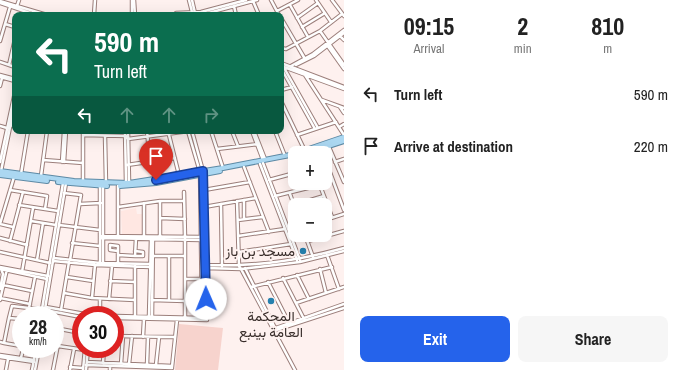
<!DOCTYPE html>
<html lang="en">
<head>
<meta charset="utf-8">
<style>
  :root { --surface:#fff; --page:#f6f6f6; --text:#222; --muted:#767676; --accent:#2563eb }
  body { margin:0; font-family:"Archivo Narrow",Vazirmatn,sans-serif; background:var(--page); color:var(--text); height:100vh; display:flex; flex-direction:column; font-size:15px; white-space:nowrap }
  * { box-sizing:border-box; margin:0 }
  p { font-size:13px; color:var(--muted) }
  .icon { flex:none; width:22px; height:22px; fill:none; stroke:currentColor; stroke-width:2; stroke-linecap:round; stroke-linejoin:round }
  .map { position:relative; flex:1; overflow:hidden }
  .details { display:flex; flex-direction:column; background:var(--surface); width:340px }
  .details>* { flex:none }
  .guide { position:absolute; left:12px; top:12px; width:272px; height:122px; border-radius:8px; box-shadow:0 4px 16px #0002; background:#0b6e4f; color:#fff; overflow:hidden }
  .fabs { position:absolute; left:288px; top:146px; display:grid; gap:8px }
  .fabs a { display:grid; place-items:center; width:44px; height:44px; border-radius:8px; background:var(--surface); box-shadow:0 4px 16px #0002; font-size:20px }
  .speed { position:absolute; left:12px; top:306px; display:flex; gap:8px; font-size:20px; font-weight:700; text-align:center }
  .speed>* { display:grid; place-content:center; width:52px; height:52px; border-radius:50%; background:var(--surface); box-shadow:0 4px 16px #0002; line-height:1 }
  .speed small { font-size:10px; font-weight:400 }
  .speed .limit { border:6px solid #d22; background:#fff; color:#111 }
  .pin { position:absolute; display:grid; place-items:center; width:34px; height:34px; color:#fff; margin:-41px -17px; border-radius:50% 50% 50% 0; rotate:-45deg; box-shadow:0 0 4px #0007 }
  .pin .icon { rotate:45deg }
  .me { position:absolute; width:44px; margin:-22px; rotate:359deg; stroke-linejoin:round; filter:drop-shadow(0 0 3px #0008) }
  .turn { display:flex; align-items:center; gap:14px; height:84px; padding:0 16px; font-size:18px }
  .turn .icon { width:52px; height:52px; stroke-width:2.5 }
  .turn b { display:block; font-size:28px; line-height:34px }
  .lanes { display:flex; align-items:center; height:38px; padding:0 16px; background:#0003; justify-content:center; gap:20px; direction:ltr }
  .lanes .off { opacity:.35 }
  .eta { display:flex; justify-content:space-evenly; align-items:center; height:68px; text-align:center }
  .eta b { font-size:24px; font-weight:700; line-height:28px }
  .button { display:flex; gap:8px; margin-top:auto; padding:8px 16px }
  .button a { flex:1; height:46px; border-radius:8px; background:var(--accent); color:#fff; font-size:16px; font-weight:700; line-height:46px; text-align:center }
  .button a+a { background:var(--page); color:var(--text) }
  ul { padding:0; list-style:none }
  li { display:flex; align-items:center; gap:12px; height:52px; padding:0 16px }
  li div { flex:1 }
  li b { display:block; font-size:15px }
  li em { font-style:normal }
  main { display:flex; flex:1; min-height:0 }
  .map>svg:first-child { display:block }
</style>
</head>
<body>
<main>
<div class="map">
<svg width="344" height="370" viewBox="0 0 344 370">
  <rect width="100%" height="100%" fill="#fef1ef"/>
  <path fill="#ffe7e2" d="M136 208 137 214H143L142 235H122L121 211Z"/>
  <path fill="#f7d3cd" d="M179 324 223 328 218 370H175Z"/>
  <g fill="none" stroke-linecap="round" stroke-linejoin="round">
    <defs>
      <path id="minor" d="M132 0V15
        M134 0 135 15
        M189 0 192 12
        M192 0 195 13
        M271 0 279 15
        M316 0 331 22
        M332 0 344 16
        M0 1 47 15
        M253 1 259 15
        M0 3 36 15
        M290 5 308 37
        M17 6 19 0
        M234 6 236 15
        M277 11 298 0
        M94 15 95 0
        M190 15 176 13 201 12 246 0
        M201 15 257 0
        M281 18 305 59
        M297 18 318 3
        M5 24 15 27
        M302 27 325 13
        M320 31 344 65
        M340 36 344 40
        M0 41 10 7
        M327 45 344 69
        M281 48 286 49 320 31 342 14
        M0 62 15 67
        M281 63 344 87
        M9 65 15 39
        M296 65 314 56 344 33
        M281 66 344 89
        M283 66 318 128
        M291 66 313 54 344 30
        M281 68 315 129
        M0 75 15 79
        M305 75 344 135
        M0 77 15 81
        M0 86 2 78
        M281 90 292 87
        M322 100 344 108
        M281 101 305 151
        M340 107 344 113
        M0 126 7 128 10 125 15 126
        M339 127 344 124
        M83 131V181
        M125 131 126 182
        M128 131 129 181 131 182
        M147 131 150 162
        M168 131 179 175
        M211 131 223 168
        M232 131 238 146
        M252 131 263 160
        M254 131 265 159
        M275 131 285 156
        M83 135 126 136 128 139 189 131
        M297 135 336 122
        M105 136 106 183
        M329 147 344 182
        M217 149 259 144
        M321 149 323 153
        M325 159 344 210
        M43 160 83 163
        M0 162 15 92
        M62 162 64 131
        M64 162 66 131
        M335 162 344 159
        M263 163 300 260
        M260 164 297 260
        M127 165 175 158
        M244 167 269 232
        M1 171 15 103
        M21 174 28 131
        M41 176 47 131
        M269 180 295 173
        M319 183 332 217
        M100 186V265
        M103 186V263
        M118 186V235
        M10 190 47 196 45 209
        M204 190 250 182
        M184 192 185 237
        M64 193 81 195 70 260
        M290 194 295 208
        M275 196 320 185
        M244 200V219
        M237 201 239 266 241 269 300 262 344 251
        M80 204 101 203
        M221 204 222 266
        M19 205 58 211
        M294 205 324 196
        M118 207 160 201H184
        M204 207 256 198
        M160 218 185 219
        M238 220 263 217
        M325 220 344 214
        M31 221 56 225
        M0 224 14 177
        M0 224 13 227
        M59 225 100 230
        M305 235 313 257
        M100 236 201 237
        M144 236V203
        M160 236V201
        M238 236 285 229
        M0 238 27 245
        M100 238 201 240
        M10 241 23 192
        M308 241 344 231
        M72 243 100 246
        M118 251 110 250V245L118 246V255L135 256 136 238
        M0 252 50 263
        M239 252 291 244
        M118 255V264
        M327 255 339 289
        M135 256H143V252L135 251
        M153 256H185
        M169 256V300
        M54 258 100 263 150 264
        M37 260 43 223
        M53 261 95 265 150 267
        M205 265C253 267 298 261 344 248
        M0 267 48 276
        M205 268 241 269 295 370
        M245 268 275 328
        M0 269 47 279
        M320 269 326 293
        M22 272 33 208
        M297 275 309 299
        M67 277 93 281
        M283 278 304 319
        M185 279H202
        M110 281 135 282
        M268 282 289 323
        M3 285 32 291
        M251 287 332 267
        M0 289 3 274 1 269
        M64 293 92 298 135 300
        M0 298 30 304
        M92 298 95 265
        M109 299 112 266
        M0 300 7 269
        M152 300 185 301
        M296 303 344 287
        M46 307 90 315
        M29 308 42 309
        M45 310 81 317
        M61 310 69 262
        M41 315 63 183
        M44 315 66 183
        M100 315V299
        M115 316 202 318 200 172 188 131
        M135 316V266
        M149 316 151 239
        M152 316 153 239
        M185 317V239
        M9 318 12 306 29 308 35 277
        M115 318 207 320 203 171 192 131
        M55 328 81 333
        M273 329 344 304
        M276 330 344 308
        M115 336 175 337
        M143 337 144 319
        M0 342 4 343 9 318 21 319
        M4 343 21 346
        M58 346 85 350
        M0 355 34 360
        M0 357 34 362
        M21 358 23 349
        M87 362 172 366
        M103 363 104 349
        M121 364 123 336
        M129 364 132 336
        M86 365 172 368
        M147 365 148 337
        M156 365 159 337
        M70 367 83 368
        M172 367 177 320
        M6 370 8 359
        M32 370 36 349
        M35 370 39 349
        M53 370 61 329
        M70 370 74 349
        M83 370 85 349
        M86 370 88 349
        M110 370V366"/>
      <path id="major" d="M297 153 344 137
        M307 153 344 141
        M0 171 74 181 129 183 223 168 295 154
        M0 175 47 181
        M58 182 107 186
        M120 186 156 183 220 171"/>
    </defs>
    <use href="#minor" stroke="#9c7f7b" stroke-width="4.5"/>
    <use href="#major" stroke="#5e8aa5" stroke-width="6"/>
    <use href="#minor" stroke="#fff" stroke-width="2.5"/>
    <use href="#major" stroke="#abd7f1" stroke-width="4"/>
  </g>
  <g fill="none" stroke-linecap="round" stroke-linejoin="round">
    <defs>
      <path id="route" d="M156 180 203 171 206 299"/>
    </defs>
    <use href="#route" stroke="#184099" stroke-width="10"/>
    <use href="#route" stroke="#2563eb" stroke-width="7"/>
  </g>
  <g fill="#2581ae" stroke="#fef1ef" stroke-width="1.5">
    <circle cx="303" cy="251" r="4"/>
    <circle cx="271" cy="301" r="4"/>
  </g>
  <g text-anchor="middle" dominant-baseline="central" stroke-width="4" stroke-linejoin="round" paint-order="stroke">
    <g font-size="14" fill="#382d2a" stroke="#fef1ef" text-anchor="end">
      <text x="295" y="251">مسجد بن باز</text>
      <text x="271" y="316" text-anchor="middle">المحكمة<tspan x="271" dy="16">العامة بينبع</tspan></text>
    </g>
  </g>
</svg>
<div class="fabs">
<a>+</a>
<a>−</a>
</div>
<div class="speed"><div>28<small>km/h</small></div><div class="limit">30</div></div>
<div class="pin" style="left:156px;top:180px;background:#d93025"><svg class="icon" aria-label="arrive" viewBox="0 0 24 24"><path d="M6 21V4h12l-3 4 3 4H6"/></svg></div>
<svg class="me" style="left:206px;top:299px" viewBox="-20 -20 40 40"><circle r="19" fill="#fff"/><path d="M0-13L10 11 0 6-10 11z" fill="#2563eb"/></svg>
<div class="guide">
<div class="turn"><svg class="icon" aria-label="left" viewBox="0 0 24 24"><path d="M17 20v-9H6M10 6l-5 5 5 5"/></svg><div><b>590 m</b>Turn left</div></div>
<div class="lanes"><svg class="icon" aria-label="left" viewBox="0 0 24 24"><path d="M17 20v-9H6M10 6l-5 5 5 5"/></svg><svg class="icon off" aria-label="ahead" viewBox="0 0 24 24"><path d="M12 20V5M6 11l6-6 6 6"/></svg><svg class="icon off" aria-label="ahead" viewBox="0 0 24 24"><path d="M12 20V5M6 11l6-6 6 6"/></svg><svg class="icon off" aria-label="right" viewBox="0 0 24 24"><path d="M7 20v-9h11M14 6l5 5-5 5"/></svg></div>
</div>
</div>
<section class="details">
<div class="eta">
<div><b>09:15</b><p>Arrival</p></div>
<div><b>2</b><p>min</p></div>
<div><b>810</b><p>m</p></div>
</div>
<ul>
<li><svg class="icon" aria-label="left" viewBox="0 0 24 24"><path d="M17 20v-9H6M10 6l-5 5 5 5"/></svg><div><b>Turn left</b></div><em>590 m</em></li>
<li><svg class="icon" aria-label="arrive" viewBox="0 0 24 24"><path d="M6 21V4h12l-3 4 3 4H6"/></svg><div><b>Arrive at destination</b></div><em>220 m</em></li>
</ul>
<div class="button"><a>Exit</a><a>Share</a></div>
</section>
</main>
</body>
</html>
